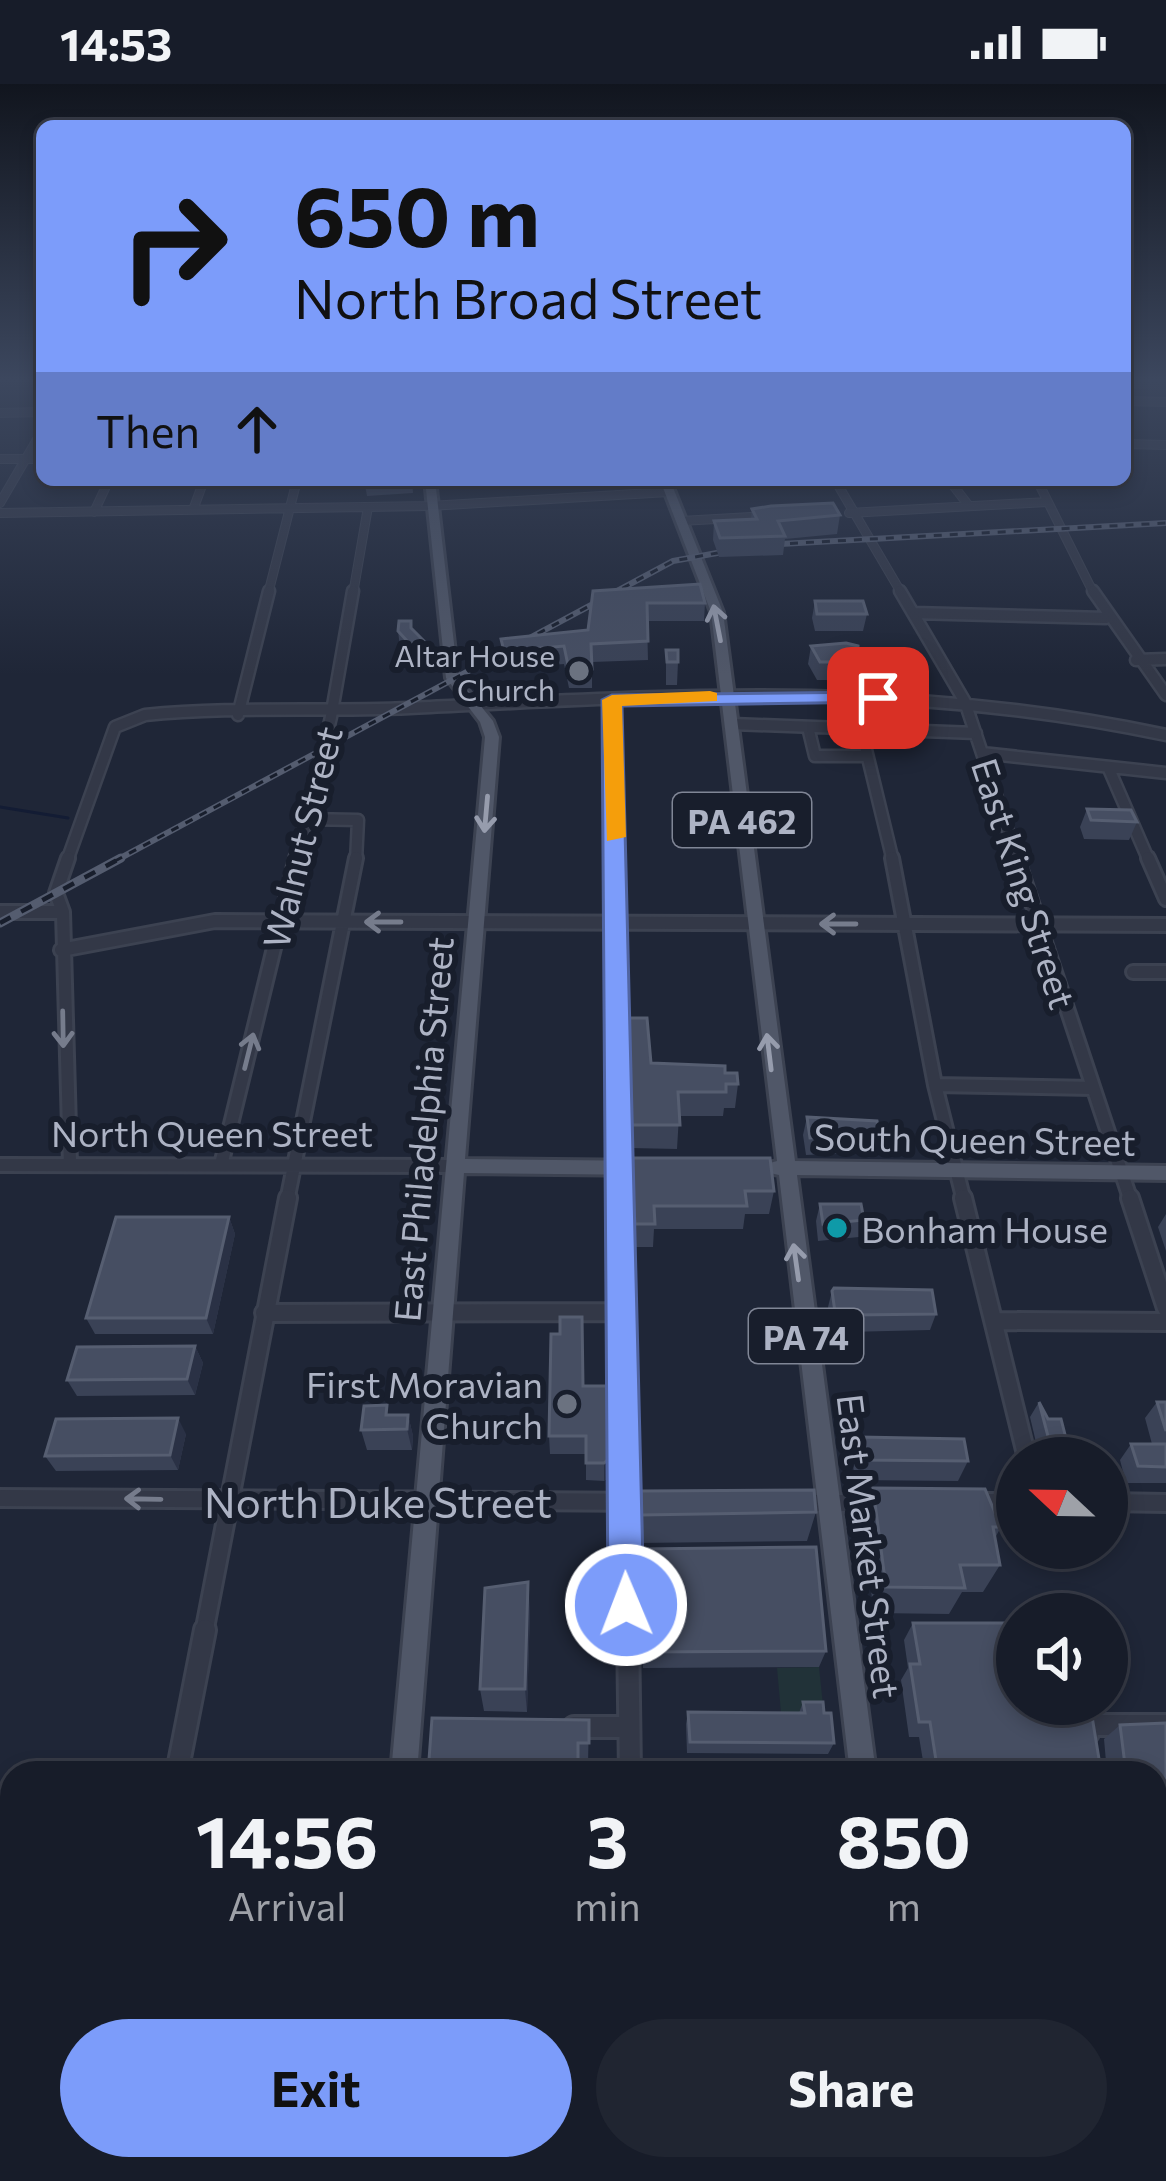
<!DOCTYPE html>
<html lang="en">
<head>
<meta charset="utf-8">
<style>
  :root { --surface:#171c29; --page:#202531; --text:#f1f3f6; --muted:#9ea1a8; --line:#363a46; --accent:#7c9cfa }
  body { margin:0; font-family:Commissioner,sans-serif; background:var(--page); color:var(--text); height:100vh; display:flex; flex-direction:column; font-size:45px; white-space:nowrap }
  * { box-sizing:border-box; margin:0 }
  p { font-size:39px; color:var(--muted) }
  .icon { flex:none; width:66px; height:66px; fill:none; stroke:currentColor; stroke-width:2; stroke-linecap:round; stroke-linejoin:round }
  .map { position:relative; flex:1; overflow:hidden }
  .sheet { position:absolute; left:0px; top:1677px; width:1167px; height:420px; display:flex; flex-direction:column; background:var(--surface); border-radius:36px 36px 0 0; box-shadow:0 6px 18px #0003,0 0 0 3px var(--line) }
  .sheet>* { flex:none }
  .guide { position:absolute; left:36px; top:36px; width:1095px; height:366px; border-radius:18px; box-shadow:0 6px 18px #0003,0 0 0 3px var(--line); background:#7c9cfa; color:#111; overflow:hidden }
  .needle { width:78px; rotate:292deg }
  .controls { position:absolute; left:996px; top:1353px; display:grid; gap:24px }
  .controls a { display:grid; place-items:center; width:132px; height:132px; border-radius:50%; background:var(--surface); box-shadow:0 6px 18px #0003,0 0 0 3px var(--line); font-size:60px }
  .pin { position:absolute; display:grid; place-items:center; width:102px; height:102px; color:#fff; margin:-51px; border-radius:24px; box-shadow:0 6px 18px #0006 }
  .me { position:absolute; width:132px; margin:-66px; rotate:359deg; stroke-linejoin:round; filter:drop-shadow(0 0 9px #0008) }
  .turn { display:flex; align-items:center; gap:42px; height:252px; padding:0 60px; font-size:54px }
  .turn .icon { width:156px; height:156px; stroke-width:2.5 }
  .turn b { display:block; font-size:84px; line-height:102px }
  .then { display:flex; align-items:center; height:114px; padding:0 60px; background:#0003; gap:24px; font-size:45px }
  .eta { display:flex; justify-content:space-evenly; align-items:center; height:204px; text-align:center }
  .eta b { font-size:72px; font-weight:700; line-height:84px }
  .primary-button { display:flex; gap:24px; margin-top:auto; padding:24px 60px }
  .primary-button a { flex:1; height:138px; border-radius:72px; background:var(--accent); color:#111; font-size:48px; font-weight:700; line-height:138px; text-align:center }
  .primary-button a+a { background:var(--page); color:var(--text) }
  .status { display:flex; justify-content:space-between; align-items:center; height:84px; padding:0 60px; background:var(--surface); direction:ltr }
  .status svg { height:33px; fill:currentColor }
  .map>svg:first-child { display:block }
</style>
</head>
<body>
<div class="status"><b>14:53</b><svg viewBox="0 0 49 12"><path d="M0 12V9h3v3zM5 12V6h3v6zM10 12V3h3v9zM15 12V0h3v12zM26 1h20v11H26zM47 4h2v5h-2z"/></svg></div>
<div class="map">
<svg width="1166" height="2097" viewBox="0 0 1166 2097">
  <rect width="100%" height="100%" fill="#1f2637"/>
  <path fill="#213238" d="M819 1583 825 1640H782L777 1584Z"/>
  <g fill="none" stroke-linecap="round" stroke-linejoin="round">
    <path stroke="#131c34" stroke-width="3" d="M0 723 68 734"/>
    <defs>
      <path id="minor-far4" d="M1125 300 1166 301
        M1125 317 1166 318
        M0 329 42 328
        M1125 360 1166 361
        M0 375H42
        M835 396 902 510
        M949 396 969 422
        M1037 396 1094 510
        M0 419 42 347
        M193 426 204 396
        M94 428 109 396
        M0 429 429 422 669 408
        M849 429 1047 418
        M681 437 767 432
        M268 510 297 396
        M353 510 368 423"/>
      <path id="minor-far3" d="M900 507 965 618 1018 777
        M1093 507 1166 611
        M914 529 1106 534
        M1136 576 1166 575
        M612 617 615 777
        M238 631 269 507
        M733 640 976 649
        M808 643 815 672H867
        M861 645 893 777
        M982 669 1166 689
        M1109 685 1149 777
        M306 735 358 736 356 777
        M67 777 115 643 145 631C233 622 322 628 410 624 675 611 903 595 1166 651
        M296 777 331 633 353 507"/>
      <path id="minor-far2" d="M68 774 56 809 63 828 70 1080
        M615 774 620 1117
        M892 774 935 1001 964 1117
        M1017 774 1131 1117
        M1148 774 1166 815
        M0 828H63
        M61 866 215 837 1166 841
        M1133 888H1166
        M935 1001 1093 1004
        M0 1081 454 1082
        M221 1081 296 774
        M287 1117 356 774"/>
      <path id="minor-far1" d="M620 1114 628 1549
        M963 1114 1027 1374
        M1130 1114 1166 1224
        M264 1229 621 1228
        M996 1237 1166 1238
        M0 1414 655 1418
        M977 1418H1017
        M1107 1418 1166 1419
        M797 1419H883
        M204 1549 288 1114"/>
      <path id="minor" d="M628 1546 630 1689
        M574 1643H629
        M1088 1649 1086 1641H1166
        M177 1689 205 1546
        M1155 1951 1166 1999
        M637 2085V2097
        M99 2097 102 2085"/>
      <path id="major" d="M425 396H435L458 594 493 637 499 653 465 1075 653 1077 660 1079 662 1084 660 1089 653 1091 464 1089 417 1689H391L485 653 480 638 446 594Z
        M660 396H670L723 528 795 1077 1166 1082V1096L797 1091 876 1689H850L779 1091 770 1089 768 1084 770 1079 777 1077 711 528Z
        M1155 1918H1166V1946H1155Z
        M0 1924H12V1952H0Z
        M355 2085H385L384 2097H354Z
        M903 2085H933L936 2097H906Z"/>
    </defs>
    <use href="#minor-far4" stroke="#3c4251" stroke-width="10"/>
    <use href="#minor-far3" stroke="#3c4251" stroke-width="15"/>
    <use href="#minor-far2" stroke="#3c4251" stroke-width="18"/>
    <use href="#minor-far1" stroke="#3c4251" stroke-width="22"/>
    <use href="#minor" stroke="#3c4251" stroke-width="26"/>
    <use href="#major" stroke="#3c4251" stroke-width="6"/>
    <use href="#minor-far4" stroke="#333847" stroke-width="8"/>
    <use href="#minor-far3" stroke="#333847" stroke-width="10"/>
    <use href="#minor-far2" stroke="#333847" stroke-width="12"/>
    <use href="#minor-far1" stroke="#333847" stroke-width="16"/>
    <use href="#minor" stroke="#333847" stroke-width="20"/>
    <use href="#major" fill="#505768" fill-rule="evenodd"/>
    <defs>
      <path id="rail-far1" d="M115 777 673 477 761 461 1166 439"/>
      <path id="rail" d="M0 839 121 774"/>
    </defs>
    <use href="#rail-far1" stroke="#545c6f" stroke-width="6"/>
    <use href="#rail" stroke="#545c6f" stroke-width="9"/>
    <use href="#rail-far1" stroke="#181e2c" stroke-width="3" stroke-dasharray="8" stroke-linecap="butt"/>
    <use href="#rail" stroke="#181e2c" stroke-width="4.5" stroke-dasharray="12" stroke-linecap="butt"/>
  </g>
  <path fill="#3a4256" d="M364 396H412L413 409 367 412Z
    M752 425 840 431 837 450 785 455 783 471 719 473 713 456 714 437 751 435Z
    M593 507 705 519 704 537H647L648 576 592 578V604H569L564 580 505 585 501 555 588 546Z
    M815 517 867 530 863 547H815L812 534Z
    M411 537 412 545 426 579 412 583 401 571 398 547Z
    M811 562 857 578 853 596H817L808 580Z
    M666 566 678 578 677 601H666Z
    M1087 725 1137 738 1129 756 1084 755 1080 743Z
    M629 934 651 979 725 989 738 1000 735 1024H724L723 1032H679L677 1065 630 1064Z
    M807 1033 879 1050 874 1068 806 1071 803 1051Z
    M631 1074 774 1107 769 1130H745L743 1145H654L653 1163H634L630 1098Z
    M820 1120 864 1136 859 1153 818 1157 816 1137Z
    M1166 1130V1167L1158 1143Z
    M229 1133 235 1150 213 1250H95L86 1234Z
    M832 1207 936 1230 930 1246 847 1248 831 1245 828 1223Z
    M195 1262 203 1279 195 1311 77 1312 67 1296Z
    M583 1302 613 1371 612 1389 604 1397 586 1396V1370H550L549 1352Z
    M1039 1318 1048 1335 1071 1374H1038L1039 1371 1030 1333Z
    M1157 1318H1166V1399H1126L1120 1376 1131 1360H1152L1145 1334Z
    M390 1331H408L413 1352 412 1366H367L361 1346Z
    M186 1350 178 1386 56 1387 45 1372Z
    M859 1353 968 1377 958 1397 855 1396 852 1374Z
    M873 1404 1001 1443 995 1454 1000 1481 983 1508H962L949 1530 874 1529 861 1432Z
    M641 1407 816 1428 807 1457 639 1459Z
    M641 1465 826 1567 819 1583 643 1584 640 1483Z
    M530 1524 527 1628 484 1627 480 1605Z
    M913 1539 1100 1681 1092 1689H925L919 1653H909L901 1596 908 1584 904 1556Z
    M803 1618 824 1629 834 1659 828 1670 687 1669 686 1640 688 1628 799 1629Z
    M589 1636 588 1679H579V1689H434L429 1676Z
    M1166 1639V1853H1155V1689H1107L1104 1655 1120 1641Z
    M949 2085H1155L1166 2097 951 2096Z"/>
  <path fill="#2a3145" d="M411 537 414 558 423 556 426 579 412 583 410 560Z
    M229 1133 235 1150 213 1250 206 1234Z
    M195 1262 203 1279 195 1311 187 1295Z
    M408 1331 413 1352 412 1366 407 1345Z
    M178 1334 186 1350 178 1386 170 1371Z
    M613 1371 612 1389 604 1397V1379Z
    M528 1498 530 1524 527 1628 525 1605Z
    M0 1980 5 1982 0 2004Z
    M68 2085H90L85 2094 86 2097H65L63 2092Z
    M290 2085H301L300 2097H289Z"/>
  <path fill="#464e62" stroke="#565e71" stroke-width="3" d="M833 419 840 431 778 437 785 452 720 454 714 437 757 435 752 425 771 422Z
    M700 500 705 519H647L648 557 591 560 592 585 569 586 564 562 504 567 501 555 588 546 593 507Z
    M815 517H863L867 530H817Z
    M399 537H411V544L423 556 410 560 398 547Z
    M846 559 858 562 857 578H820L811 562Z
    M666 566H678V578H667Z
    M1087 725 1131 726 1137 738 1091 736Z
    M629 934H647L651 979 725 982V989H737L738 1000H726V1008H678L680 1041H631Z
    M807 1033 877 1037 879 1050 810 1054Z
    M631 1074H770L774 1107H745L747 1122H654L655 1140H635Z
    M820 1120H861L864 1136 823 1140Z
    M116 1133H229L206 1234H86Z
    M834 1204 932 1206 936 1230 852 1231 835 1228 832 1207Z
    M560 1233H582L583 1302H612L613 1371 604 1379H586V1352H549L551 1250H560Z
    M195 1262 187 1295 67 1296 77 1263Z
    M1039 1318 1048 1335H1061L1071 1374H1044L1043 1370 1049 1356Z
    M1157 1318H1166V1347Z
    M387 1321 386 1331H408L407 1345 361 1346 364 1322Z
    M178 1334 170 1371 45 1372 56 1335Z
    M859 1353 964 1355 968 1377 862 1376Z
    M1131 1360H1166V1383L1138 1382Z
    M873 1404 985 1405 1001 1443H993L1000 1481H960L965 1504 886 1503Z
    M814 1406 816 1428 641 1431V1407Z
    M816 1463 826 1567 645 1568 641 1465Z
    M528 1498 525 1605H480L485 1504Z
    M913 1539H1017V1620H1090L1100 1681 1034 1684 1035 1689H938L930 1638H919L910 1580H920Z
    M803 1618H823L824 1629H831L834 1659 690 1658 688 1628 805 1629Z
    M432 1634 589 1636V1659H578V1689H468L469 1677 429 1676Z
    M1166 1639V1832L1155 1793V1689H1126L1120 1641Z
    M1155 1971H1166V2097L965 2095 963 2085H1155Z
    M12 2074V2085H68L63 2092 65 2097H7Z
    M244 2085H290L289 2097H243Z
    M392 2085H511L510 2097H391Z
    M652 2085H889L891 2097H653Z"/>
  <defs><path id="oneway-shaft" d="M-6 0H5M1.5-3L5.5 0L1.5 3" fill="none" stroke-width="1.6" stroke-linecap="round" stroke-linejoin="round" transform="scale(3)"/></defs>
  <g stroke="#969cad">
    <use href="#oneway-shaft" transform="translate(717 539) rotate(-101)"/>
    <use href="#oneway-shaft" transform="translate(486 730) rotate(95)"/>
    <use href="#oneway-shaft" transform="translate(769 968) rotate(-97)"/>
    <use href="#oneway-shaft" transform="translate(796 1178) rotate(-98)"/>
  </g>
  <g stroke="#767c8c">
    <use href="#oneway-shaft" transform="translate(383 838) rotate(180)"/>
    <use href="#oneway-shaft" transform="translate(838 840) rotate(180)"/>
    <use href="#oneway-shaft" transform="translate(63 945) rotate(89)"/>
    <use href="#oneway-shaft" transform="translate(249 967) rotate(-76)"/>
    <use href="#oneway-shaft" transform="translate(143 1415) rotate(-179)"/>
  </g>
  <linearGradient id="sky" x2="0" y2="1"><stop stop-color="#11151e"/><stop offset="0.5" stop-color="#3c475e"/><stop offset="1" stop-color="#3c475e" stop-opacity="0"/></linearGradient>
  <rect width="1166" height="591" fill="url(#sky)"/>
  <path fill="#7c9cfa" stroke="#5165a2" stroke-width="3" d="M878 608 888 614 885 618 622 622 644 1521 639 1534 626 1539 613 1534 608 1521 602 616 612 611Z"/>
  <path fill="#f59e0b" d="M710 607 717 609V617L622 622 626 753 607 757 602 616 612 611Z"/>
  <g fill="#6b7280" stroke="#181e2c" stroke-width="4.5">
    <circle cx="579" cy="587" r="12"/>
    <circle cx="567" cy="1320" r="12"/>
  </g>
  <circle fill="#0f9aa8" stroke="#181e2c" stroke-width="4.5" cx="837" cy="1144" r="12"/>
  <g text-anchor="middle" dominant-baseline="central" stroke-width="12" stroke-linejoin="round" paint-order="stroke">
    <g font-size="30" fill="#adb3c4" stroke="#181e2c" text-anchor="end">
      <text x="555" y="570">Altar House<tspan x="555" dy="34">Church</tspan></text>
    </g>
    <g fill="#181e2c" stroke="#808696" stroke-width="3">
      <rect x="673" y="709" width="138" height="54" rx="9"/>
      <rect x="749" y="1225" width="114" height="54" rx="9"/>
    </g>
    <g font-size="33" font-weight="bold" fill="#adb3c4">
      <text x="742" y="736">PA 462</text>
      <text x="806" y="1252">PA 74</text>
    </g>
    <g font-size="36" fill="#adb3c4" stroke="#181e2c">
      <text transform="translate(301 753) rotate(-76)">Walnut Street</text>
      <text transform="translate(1025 799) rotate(72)">East King Street</text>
      <text transform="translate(422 1045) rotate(-85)">East Philadelphia Street</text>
      <text x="212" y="1048">North Queen Street</text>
      <text transform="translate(975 1054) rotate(1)">South Queen Street</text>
      <text transform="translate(870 1462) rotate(83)">East Market Street</text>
    </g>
    <g font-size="36" fill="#adb3c4" stroke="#181e2c" text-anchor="start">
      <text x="861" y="1144">Bonham House</text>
      <text x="543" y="1299" text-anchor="end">First Moravian<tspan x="543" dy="41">Church</tspan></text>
    </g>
    <g font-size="42" fill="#adb3c4" stroke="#181e2c">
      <text x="378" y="1417">North Duke Street</text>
    </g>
  </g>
</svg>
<div class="controls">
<a><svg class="needle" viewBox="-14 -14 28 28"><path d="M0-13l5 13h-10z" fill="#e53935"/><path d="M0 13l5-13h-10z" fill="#9ea1a8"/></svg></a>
<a><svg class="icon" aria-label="sound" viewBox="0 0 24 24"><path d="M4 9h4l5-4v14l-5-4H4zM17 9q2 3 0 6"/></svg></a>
</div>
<div class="pin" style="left:878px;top:614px;background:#d93025"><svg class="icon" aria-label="arrive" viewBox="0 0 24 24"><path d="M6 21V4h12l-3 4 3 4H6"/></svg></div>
<svg class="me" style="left:626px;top:1521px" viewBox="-20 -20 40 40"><circle r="17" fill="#7c9cfa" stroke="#fff" stroke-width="3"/><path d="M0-11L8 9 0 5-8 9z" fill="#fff"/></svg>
<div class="guide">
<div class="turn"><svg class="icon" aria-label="right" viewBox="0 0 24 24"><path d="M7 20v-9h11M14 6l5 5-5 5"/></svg><div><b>650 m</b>North Broad Street</div></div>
<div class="then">Then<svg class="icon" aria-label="ahead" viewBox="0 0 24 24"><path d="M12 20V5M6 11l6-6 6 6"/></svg></div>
</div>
<section class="sheet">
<div class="eta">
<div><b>14:56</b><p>Arrival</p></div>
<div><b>3</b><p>min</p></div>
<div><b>850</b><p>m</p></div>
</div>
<div class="primary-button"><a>Exit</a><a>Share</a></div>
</section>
</div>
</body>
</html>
